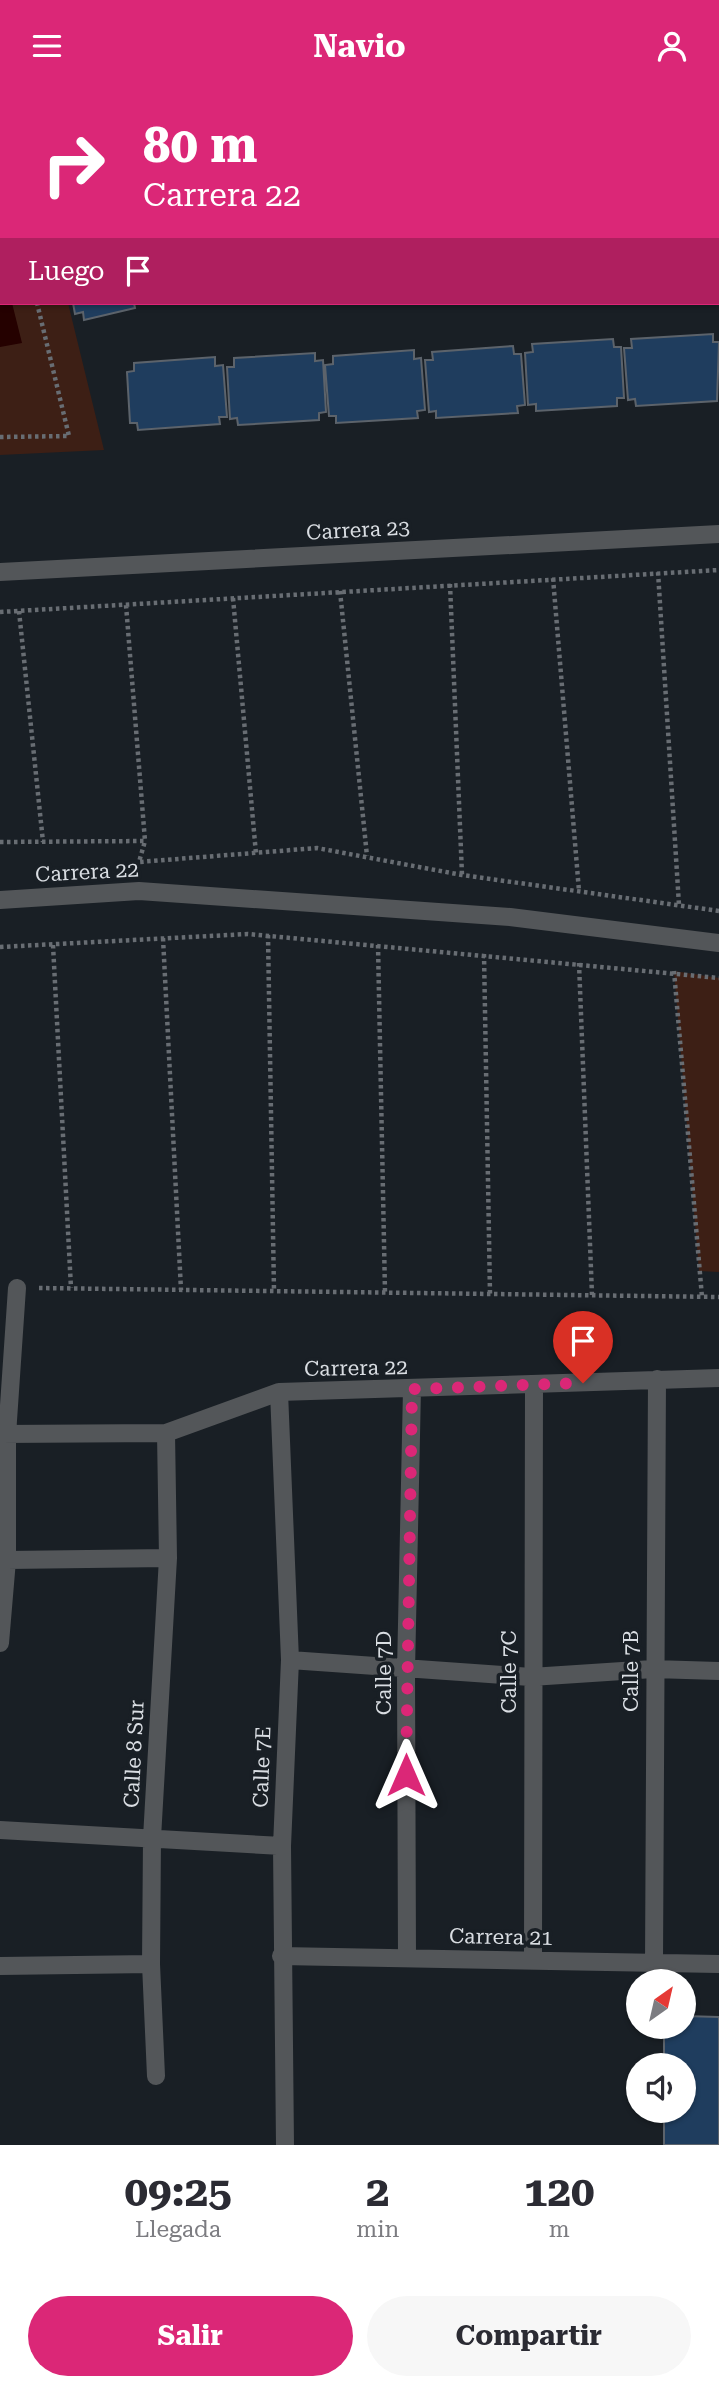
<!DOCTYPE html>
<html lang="es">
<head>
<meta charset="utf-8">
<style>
  :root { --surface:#fff; --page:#f7f7f7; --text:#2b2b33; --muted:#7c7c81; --accent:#db2777 }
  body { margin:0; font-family:"Roboto Serif",serif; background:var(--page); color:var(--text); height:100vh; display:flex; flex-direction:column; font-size:26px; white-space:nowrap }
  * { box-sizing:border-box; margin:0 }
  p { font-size:23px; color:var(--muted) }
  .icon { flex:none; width:38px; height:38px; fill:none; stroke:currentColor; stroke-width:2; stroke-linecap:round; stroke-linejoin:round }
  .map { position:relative; height:2054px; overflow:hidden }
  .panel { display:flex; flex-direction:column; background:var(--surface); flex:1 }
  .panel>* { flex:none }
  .banner { position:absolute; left:0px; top:0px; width:719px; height:214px; box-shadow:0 2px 5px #0004; background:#db2777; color:#fff; overflow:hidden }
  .needle { width:46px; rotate:34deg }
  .fabs { position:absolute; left:626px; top:1878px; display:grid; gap:14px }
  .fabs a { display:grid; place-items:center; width:70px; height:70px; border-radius:50%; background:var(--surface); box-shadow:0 2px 5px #0004; font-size:35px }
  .pin { position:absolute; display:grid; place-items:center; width:60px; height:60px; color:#fff; margin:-72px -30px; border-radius:50% 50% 50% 0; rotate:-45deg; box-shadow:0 0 7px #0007 }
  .pin .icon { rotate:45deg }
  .me { position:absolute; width:77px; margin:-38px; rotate:0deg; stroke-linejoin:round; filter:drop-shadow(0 0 5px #0008) }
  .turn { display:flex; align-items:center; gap:24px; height:147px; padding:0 28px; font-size:32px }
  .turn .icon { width:91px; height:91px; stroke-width:2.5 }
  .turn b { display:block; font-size:49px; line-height:60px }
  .then { display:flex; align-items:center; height:66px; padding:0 28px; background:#0003; gap:14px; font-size:26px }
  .eta { display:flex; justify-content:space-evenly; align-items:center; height:119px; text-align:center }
  .eta b { font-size:42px; font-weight:700; line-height:49px }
  .cta { display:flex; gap:14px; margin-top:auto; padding:14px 28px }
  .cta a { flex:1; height:80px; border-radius:42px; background:var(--accent); color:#fff; font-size:28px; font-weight:700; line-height:80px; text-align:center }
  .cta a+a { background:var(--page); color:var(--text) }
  header { display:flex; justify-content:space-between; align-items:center; height:91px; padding:0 28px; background:var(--accent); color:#fff; font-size:32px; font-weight:700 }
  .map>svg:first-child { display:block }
</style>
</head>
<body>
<header><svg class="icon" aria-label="menu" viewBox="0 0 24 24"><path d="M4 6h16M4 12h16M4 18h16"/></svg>Navio<svg class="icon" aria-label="person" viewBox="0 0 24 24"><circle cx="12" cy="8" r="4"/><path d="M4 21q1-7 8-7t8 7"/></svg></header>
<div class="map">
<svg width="719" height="2054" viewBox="0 0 719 2054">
  <rect width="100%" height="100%" fill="#191f25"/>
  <path fill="#3d1f15" d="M0 0 17 2H2V212H68L104 359 0 364Z
    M674 880 719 887V1181L699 1180Z"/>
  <path fill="#250100" d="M0 166 2 212H12L22 252 0 256Z"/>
  <path fill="#1f3d5e" stroke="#5c636b" stroke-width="2" d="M73 212H134L135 217 84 229 83 221 75 223Z
    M713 243V251H719L717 310 636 315 635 308 628 309 624 257H632L631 248Z
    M613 248 614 256H621L624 307H617V315L536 320V313L528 314 525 262 533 261 532 253Z
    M513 255 514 263H521L525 314 517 315 518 322 436 327V320L429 321 425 269H433L432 261Z
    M414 259V268L421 267 425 319 417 320 418 327 336 332V325H329L325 274 333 273V265Z
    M315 262V270L323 269 326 321 319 322V329L238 334 237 327 230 328 227 276H234V267Z
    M215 266V275L223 274 227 326H219L220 333 138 339 137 332H130L127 281 134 280V272Z
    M684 1925 719 1926V2054H664V2020H684V1974H664V1936H684Z"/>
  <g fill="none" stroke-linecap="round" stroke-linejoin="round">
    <path stroke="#686d73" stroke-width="4.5" stroke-dasharray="3.5 3.5" stroke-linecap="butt" d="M0 58 2 66
      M0 346 69 345 37 212
      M658 481 679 814
      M553 487 579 800
      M450 493 462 784
      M340 500 367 765
      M233 507 256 763
      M126 514 145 750
      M19 520 43 751
      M0 521 719 479
      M0 751 145 750 139 771 317 757 462 784 719 820
      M268 844 274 1200
      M163 847 181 1199
      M53 854 71 1197
      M378 854 385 1201
      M0 856 248 843 719 887
      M484 863 490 1203
      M579 872 592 1204
      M674 880 702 1206
      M39 1197 719 1206"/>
    <path stroke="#535659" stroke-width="18" d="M0 481 719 443
      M0 809 139 800 510 826 719 852
      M279 1301 290 1569 282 1755 285 2054
      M0 1343 166 1342 279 1301 719 1287
      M7 1469 168 1467
      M0 1552 7 1469V1344L17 1197
      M290 1569 531 1586 653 1578 719 1580
      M0 1739 282 1755
      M281 1865 719 1873
      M407 1867 406 1580 412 1298
      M533 1869 534 1295
      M654 1873 657 1288
      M0 1875 151 1873
      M156 1985 151 1873 152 1747 168 1467 166 1342"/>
  </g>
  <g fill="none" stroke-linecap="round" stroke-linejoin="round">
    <path stroke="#db2777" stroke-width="12" stroke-dasharray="0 21.6" d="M406 1684 412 1298 583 1292"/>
  </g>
  <g text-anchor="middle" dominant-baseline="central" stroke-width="7" stroke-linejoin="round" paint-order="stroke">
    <g font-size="21" fill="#d9dde2" stroke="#191f25">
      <text transform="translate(358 439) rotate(-3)">Carrera 23</text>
      <text transform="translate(87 781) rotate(-3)">Carrera 22</text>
      <text transform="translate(356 1277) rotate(-1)">Carrera 22</text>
      <text transform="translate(631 1580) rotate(-90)">Calle 7B</text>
      <text transform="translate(509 1581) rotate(-90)">Calle 7C</text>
      <text transform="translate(384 1582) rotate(-90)">Calle 7D</text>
      <text transform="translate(134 1663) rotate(-87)">Calle 8 Sur</text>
      <text transform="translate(262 1676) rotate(-88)">Calle 7E</text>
      <text transform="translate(501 1846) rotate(1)">Carrera 21</text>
    </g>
  </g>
</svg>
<div class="fabs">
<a><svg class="needle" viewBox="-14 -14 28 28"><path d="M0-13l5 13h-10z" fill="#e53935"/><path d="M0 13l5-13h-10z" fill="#7c7c81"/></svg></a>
<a><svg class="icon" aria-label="sound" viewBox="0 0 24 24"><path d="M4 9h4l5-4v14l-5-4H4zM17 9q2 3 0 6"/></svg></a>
</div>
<div class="pin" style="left:583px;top:1292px;background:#d93025"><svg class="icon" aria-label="arrive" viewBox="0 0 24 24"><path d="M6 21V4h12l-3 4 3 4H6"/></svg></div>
<svg class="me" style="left:406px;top:1684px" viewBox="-20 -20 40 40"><path d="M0-17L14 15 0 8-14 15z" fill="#db2777" stroke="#fff" stroke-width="4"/></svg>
<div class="banner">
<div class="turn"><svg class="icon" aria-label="right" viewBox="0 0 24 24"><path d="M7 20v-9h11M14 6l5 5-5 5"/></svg><div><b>80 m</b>Carrera 22</div></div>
<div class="then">Luego<svg class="icon" aria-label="arrive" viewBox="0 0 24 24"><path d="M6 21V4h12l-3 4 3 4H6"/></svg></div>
</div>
</div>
<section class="panel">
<div class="eta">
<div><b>09:25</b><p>Llegada</p></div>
<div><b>2</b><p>min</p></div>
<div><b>120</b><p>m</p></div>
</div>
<div class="cta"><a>Salir</a><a>Compartir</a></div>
</section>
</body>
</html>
